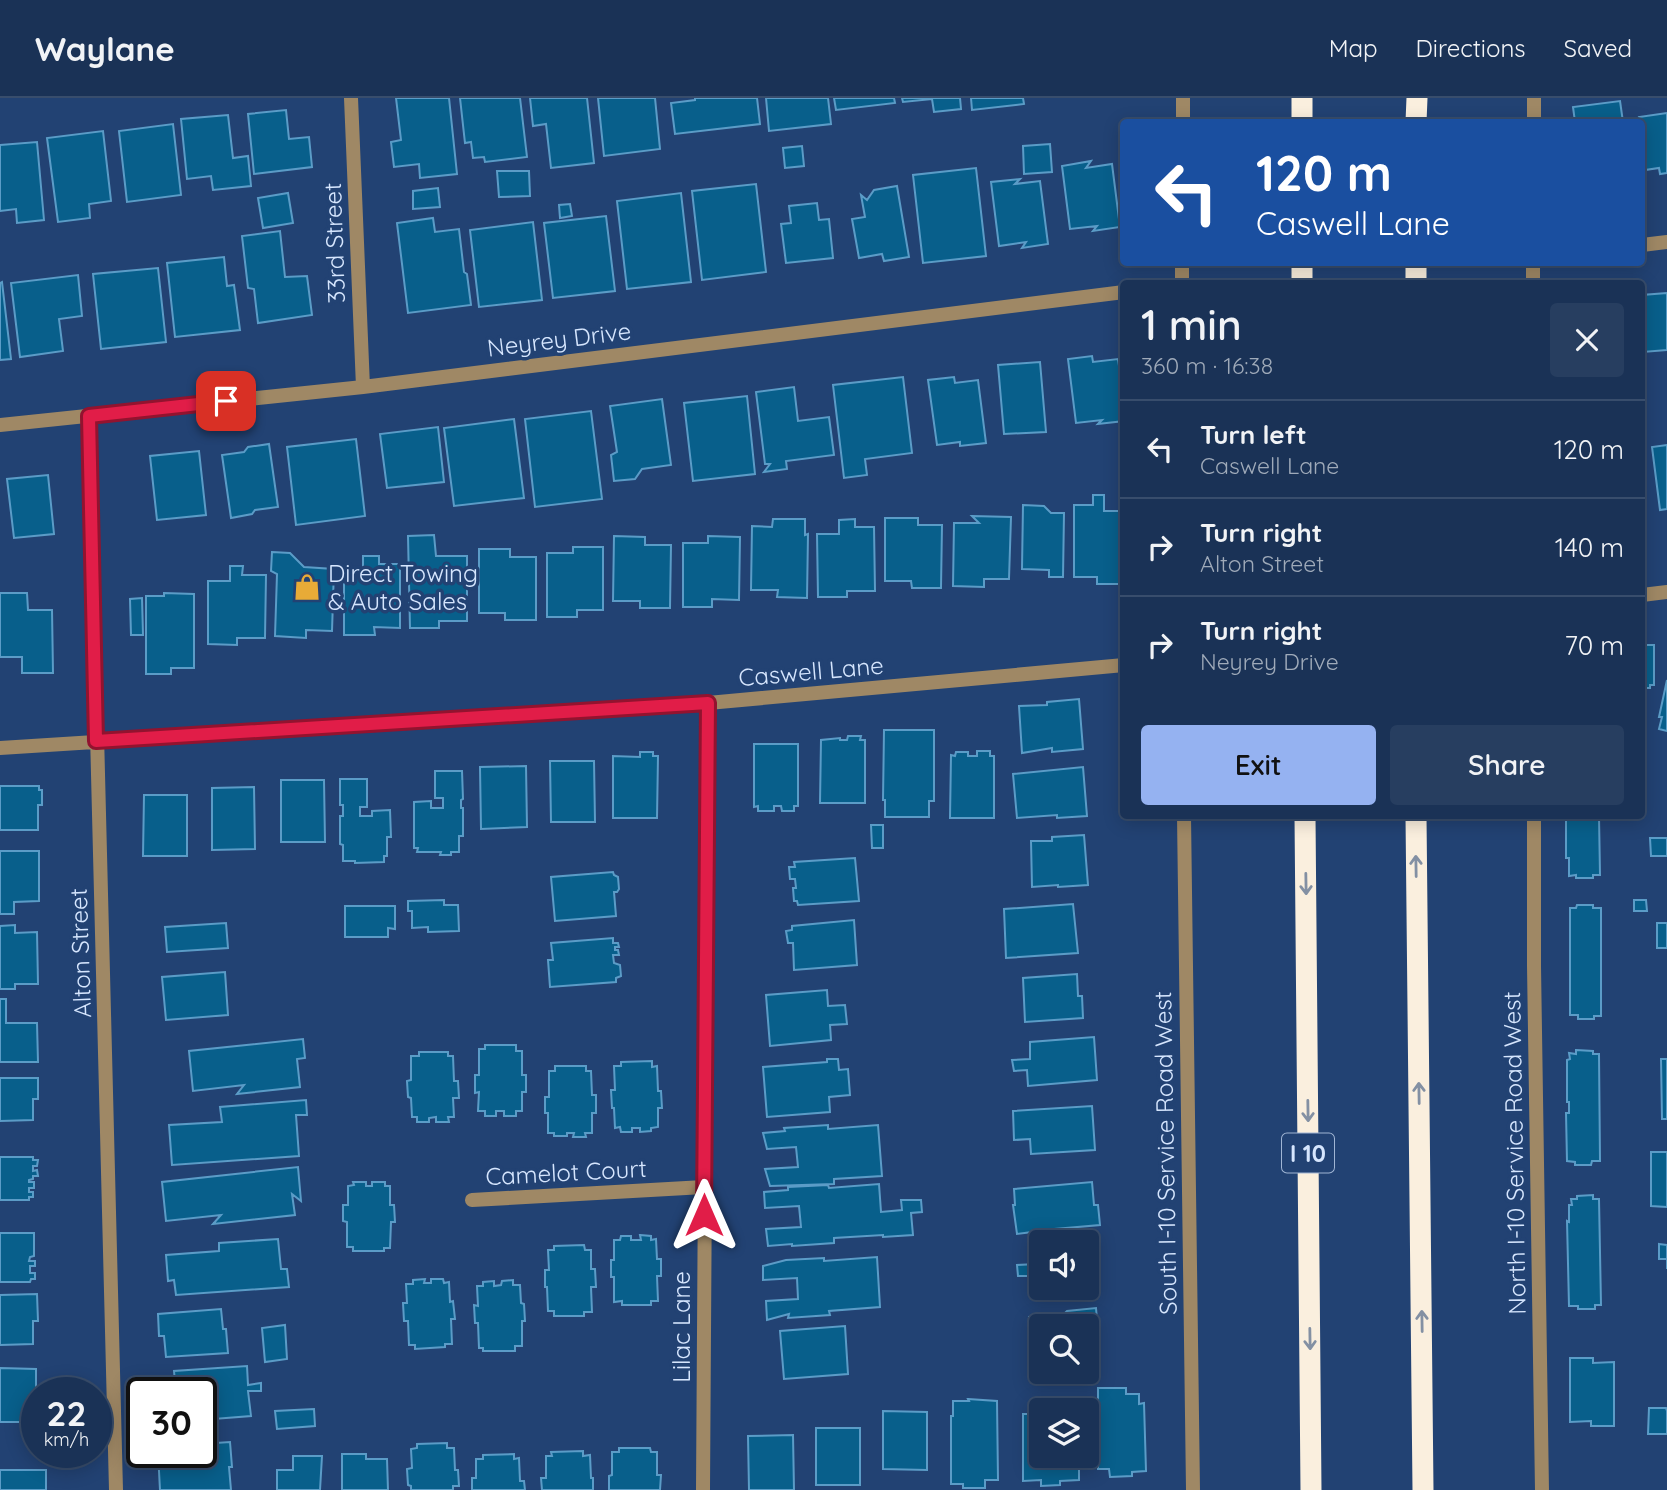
<!DOCTYPE html>
<html lang="en">
<head>
<meta charset="utf-8">
<style>
  :root { --surface:#1a3256; --page:#273e60; --text:#f1f3f6; --muted:#9faab9; --line:#384d6c; --accent:#95b2f1 }
  body { margin:0; font-family:Quicksand,sans-serif; background:var(--page); color:var(--text); height:100vh; display:flex; flex-direction:column; font-size:26px; white-space:nowrap }
  * { box-sizing:border-box; margin:0 }
  p { font-size:23px; color:var(--muted) }
  .icon { flex:none; width:38px; height:38px; fill:none; stroke:currentColor; stroke-width:2; stroke-linecap:round; stroke-linejoin:round }
  .map { position:relative; flex:1; overflow:hidden }
  .panel { position:absolute; left:1120px; top:182px; width:525px; height:539px; display:flex; flex-direction:column; background:var(--surface); border-radius:7px; box-shadow:0 4px 18px #0003,0 0 0 2px var(--line) }
  .panel>* { flex:none }
  .top-card { position:absolute; left:1120px; top:21px; width:525px; height:147px; border-radius:7px; box-shadow:0 4px 18px #0003,0 0 0 2px var(--line); background:#1a4fa0; color:#fff; overflow:hidden }
  .buttons { position:absolute; left:1029px; top:1132px; display:grid; gap:14px }
  .buttons a { display:grid; place-items:center; width:70px; height:70px; border-radius:7px; background:var(--surface); box-shadow:0 4px 18px #0003,0 0 0 2px var(--line); font-size:35px }
  .speed { position:absolute; left:21px; top:1279px; display:flex; gap:14px; font-size:35px; font-weight:700; text-align:center }
  .speed>* { display:grid; place-content:center; width:91px; height:91px; border-radius:50%; background:var(--surface); box-shadow:0 4px 18px #0003,0 0 0 2px var(--line); line-height:1 }
  .speed small { font-size:18px; font-weight:400 }
  .speed .limit { border:4px solid #111; border-radius:10px; background:#fff; color:#111 }
  .pin { position:absolute; display:grid; place-items:center; width:60px; height:60px; color:#fff; margin:-30px; border-radius:14px; box-shadow:0 4px 10px #0006 }
  .me { position:absolute; width:77px; margin:-38px; rotate:0deg; stroke-linejoin:round; filter:drop-shadow(0 0 5px #0008) }
  .turn { display:flex; align-items:center; gap:24px; height:147px; padding:0 21px; font-size:32px }
  .turn .icon { width:91px; height:91px; stroke-width:2.5 }
  .turn b { display:block; font-size:49px; line-height:60px }
  .round { display:grid; place-items:center; flex:none; width:74px; height:74px; border-radius:7px; background:var(--page) }
  .headline { display:flex; align-items:center; justify-content:space-between; height:119px; padding:0 21px }
  h1 { font-size:42px; font-weight:600; line-height:52px }
  .button { display:flex; gap:14px; margin-top:auto; padding:14px 21px }
  .button a { flex:1; height:80px; border-radius:7px; background:var(--accent); color:#111; font-size:28px; font-weight:600; line-height:80px; text-align:center }
  .button a+a { background:var(--page); color:var(--text) }
  ul { padding:0; list-style:none }
  li { display:flex; align-items:center; gap:21px; height:98px; padding:0 21px; border-top:2px solid var(--line) }
  li div { flex:1 }
  li b { display:block; font-size:26px }
  li em { font-style:normal }
  header { display:flex; align-items:center; gap:42px; box-sizing:border-box; height:98px; padding:0 35px; background:var(--surface); border-bottom:2px solid var(--line) }
  header strong { font-size:33px }
  nav { display:flex; gap:38px; margin-inline-start:auto; font-size:24px }
  .map>svg:first-child { display:block }
</style>
</head>
<body>
<header>
<strong>Waylane</strong>
<nav><a>Map</a><a>Directions</a><a>Saved</a></nav>
</header>
<div class="map">
<svg width="1667" height="1392" viewBox="0 0 1667 1392">
  <rect width="100%" height="100%" fill="#224273"/>
  <path fill="#085f8b" stroke="#5b9cc7" stroke-width="2" d="M396 0H449L457 76 420 80 419 66 394 69 391 44 401 42Z
    M460 0H520L527 59 485 64 484 59 473 60 471 44 465 45Z
    M530 0H587L594 65 551 70 546 26 533 28Z
    M598 0H655L660 51 604 58Z
    M695 0H757L760 26 675 36 671 5 695 2Z
    M766 0H828L831 26 769 33Z
    M834 0H894L895 5 836 12Z
    M902 0H960L961 11 934 14 932 1 903 4Z
    M971 0H1023L1024 6 972 12Z
    M1620 3 1623 24H1575L1573 9Z
    M286 12 289 41 309 39 312 69 254 76 248 16Z
    M1667 15V75L1660 76 1659 70 1645 72 1642 40V24H1640L1639 19Z
    M228 17 233 60 248 58 251 88 213 92 211 78 187 81 181 21Z
    M173 26 181 97 127 104 119 33Z
    M103 33 111 103 89 106 90 120 58 124 47 40Z
    M37 44 44 122 17 125 16 111 0 113V47Z
    M1050 46 1052 74 1024 76 1023 48Z
    M802 48 804 68 785 70 783 50Z
    M1091 63 1086 70 1112 66 1120 129 1093 133 1097 128 1070 131 1062 68Z
    M976 70 986 158 923 165 913 77Z
    M497 73H529L530 98 499 99Z
    M1020 81 1015 86 1040 83 1048 146 1022 150 1026 144 999 148 991 84Z
    M756 86 766 174 702 182 692 93Z
    M897 88 909 159 884 163 882 156 859 160 852 121 865 119 861 97 867 102 874 92Z
    M438 90 440 109 413 111V93Z
    M288 95 293 125 263 130 258 100Z
    M681 95 691 184 627 191 617 103Z
    M817 105 819 122 829 121 833 160 786 165 781 126 791 125 789 108Z
    M570 106 572 118 560 120 559 107Z
    M606 118 615 193 553 200 544 125Z
    M433 120 435 134 459 131 464 174 467 176 471 207 408 215 397 125Z
    M533 124 542 202 479 209 470 132Z
    M280 133 285 179 307 178 312 217 258 225 254 191 248 190 242 138Z
    M224 159 227 188 234 187 240 232 175 239 167 165Z
    M158 170 166 244 101 251 93 176Z
    M78 177 82 218 59 221 63 253 20 259 11 185Z
    M2 184 11 261 0 262V185Z
    M1667 195V252L1643 254 1642 234V197Z
    M1092 258 1093 264 1118 261 1124 302V323L1098 326 1102 322 1076 325 1068 261Z
    M1040 264 1046 334 1004 336 998 267Z
    M903 279 912 355 865 361 867 377 844 380 833 287Z
    M954 279 955 285 978 282 986 345 960 348V344L937 347 928 282Z
    M794 289 798 323 829 319 834 357 786 363 787 371 764 374 770 366H765L756 294Z
    M747 298 755 376 693 383 684 305Z
    M662 301 671 367 642 371 635 381 614 383 611 357 617 354 610 308Z
    M591 313 602 401 535 409 525 321Z
    M514 321 524 400 454 408 444 330Z
    M438 329 444 384 387 390 380 336Z
    M356 341 365 418 296 427 287 349Z
    M269 346 278 409 255 412 252 416 231 420 222 357 244 354 248 349Z
    M1667 347V411L1660 412 1652 349Z
    M199 353 206 417 157 422 150 358Z
    M48 377 54 436 14 440 7 381Z
    M1093 397H1104V413H1124V486H1097V479H1074V407H1093Z
    M1023 407 1044 408 1051 415H1064L1063 479H1049V472L1022 471Z
    M972 418 1011 419 1009 481H984V489L953 488 954 425H979Z
    M885 420H918V427H942L941 490H912L911 483H885Z
    M773 421H805V437L808 436 807 500 777 499 778 492H751L752 428 772 429Z
    M855 421V429H874L875 493H847V499H818L817 436H839V422Z
    M434 437 436 458H467V523H439V530H410L408 438Z
    M614 438 645 439V447H671L670 510H640V503H613Z
    M708 438 740 439 739 502 712 501V509H683V445H708Z
    M573 449H603V512H577V519H547V455H573Z
    M479 451H510V459H536V522H505V515H479Z
    M272 454 290 455 304 469 334 471 332 533 306 532V540L275 538 277 476 271 473Z
    M363 458H379V466H400V530L374 529 375 537H344V473H363Z
    M230 468H243L242 477H266L265 540H237V547L208 546V483H230Z
    M0 495H27L28 512H52L53 575H22V559H0Z
    M164 495 194 496V570H171V576H146V498H164Z
    M142 500 143 537H131L130 501Z
    M1642 547H1654V587H1650V590H1642Z
    M1667 582V633L1659 631 1662 619H1659Z
    M1079 601 1083 651 1052 654V650L1022 655 1019 608 1047 607V604Z
    M884 632H934V703H929V719H885V702H883Z
    M848 638H861L860 642H865V705H820L821 642 840 640V642H847Z
    M754 646H798V708H794V713H782L781 708H774V713H758V708L754 709Z
    M977 653H990V658H994V720H950L951 657 955 658 956 654H968V658H977Z
    M640 654H653V658H658L657 720H613V658L640 659Z
    M550 663H594L595 724H551Z
    M526 668 527 729 481 731 480 669Z
    M1083 669 1087 718 1057 720V717L1017 720 1013 676Z
    M435 673H462L463 701 461 702V710H463V738H459V754H451V757H440L441 754H417L418 750H414V704L431 703V710H443V700H435Z
    M340 681H367V709H360V718H372V713L390 712 391 739H387V758H384V764L355 765V763H343V747L340 746V718H343V707H340Z
    M281 682H324L325 744H281Z
    M0 688H39V692H42V707H38V732H0Z
    M254 689 255 751 212 752V690Z
    M144 697H187V758H143Z
    M1566 718H1599L1600 777H1593V780H1576V777L1569 778V760H1566Z
    M871 727H883V750H872Z
    M1084 737 1088 787 1058 789V787L1032 789 1031 743H1052V739Z
    M1650 740H1667V758H1651Z
    M0 753H39V803L14 804V816H0Z
    M855 760 859 803 798 807 797 803H794L793 790H796L795 781H790L789 769H795L794 764Z
    M613 774 614 777 618 779 619 791 617 794H614L616 818 555 823 551 779Z
    M444 802V807H458L459 833 428 834V829L412 830V813H408V803Z
    M1634 802H1646L1647 813H1634Z
    M1073 806 1078 855 1006 860 1004 811Z
    M1577 807H1593V810H1601V918H1594V921H1578V917H1570V810H1576Z
    M345 808H395V831L388 830V839H345Z
    M854 822 857 867 794 872 793 845H788L786 833 792 832V828Z
    M226 825 228 850 167 854 165 829Z
    M1657 825H1667V850H1657Z
    M15 827V835L37 834 38 886H15V891H0V828Z
    M613 840V845H618L619 849H615V852H618L619 857H613L614 865 620 867 621 878 616 880V884L550 889 548 862H553L551 845Z
    M225 874 228 917 166 922 162 879Z
    M1077 876 1078 898H1082L1083 920 1025 924 1023 880Z
    M827 892 828 908 845 907 847 926 830 927 831 942 770 948 766 897Z
    M0 901H6V925H37L38 964H0Z
    M1094 939 1097 982 1028 988 1027 972 1014 973 1012 962 1030 961V944Z
    M303 941 305 960 297 961 300 989 237 996 244 987 193 993 189 953Z
    M485 947H516V953H522V977H526V994H522V1013H516V1018H504V1013H496V1018H485V1013H478L479 994 475 995V977H479V951H485Z
    M1576 952 1593 953V956H1599L1600 1063H1592L1591 1067H1575V1064L1567 1063 1566 1015H1569V1004H1567V962L1570 961 1569 955 1576 956Z
    M419 954H448V958H453L454 983H458L459 1000H453L454 1019H448L449 1024H436V1019L429 1020V1024H417V1019H412L411 1000 408 999 407 983 411 982V958H419Z
    M827 961H838L839 972 848 971 850 997 829 999 830 1014 767 1019 763 969 827 964Z
    M1661 961H1667V1021H1662Z
    M652 963V969L657 968 658 993H661L662 1010H658V1029L651 1030V1033L640 1034V1030H632V1034H621L620 1029 615 1030 614 1010H612L611 992H615L614 968H621V964Z
    M555 968H586V973H591L592 997H596V1015H592V1035H585L586 1039H573L574 1035H567V1038H554V1035H548V1015H545V999H549V973H555Z
    M0 980H38V1001H33V1022L0 1023Z
    M306 1002 307 1017H296L299 1058 172 1067 169 1027 222 1024 220 1009Z
    M1092 1008 1095 1052 1031 1056 1030 1041 1014 1042 1013 1013Z
    M828 1027V1031L878 1027 882 1078 834 1081V1086L770 1088 765 1071 798 1069 796 1049 767 1051 763 1035 785 1033 784 1030Z
    M1651 1054H1667V1109L1651 1108Z
    M0 1059H33V1062H38L37 1068H33V1073L37 1072 38 1078H33V1081L29 1082V1084H34V1090H29V1094H33V1099H29V1102H0Z
    M298 1069 301 1103 292 1096 295 1117 213 1126 221 1117 166 1123 162 1084Z
    M353 1084H366V1088H372V1084H385V1088H390V1107H394L395 1124H391L390 1150H384V1153H353V1149H347V1124L343 1123V1107H348V1088L354 1087Z
    M1092 1084 1094 1107H1098L1100 1127 1032 1133V1134L1017 1136 1013 1107H1015L1014 1091Z
    M879 1086 881 1114 902 1112 901 1102H921L922 1114 911 1115 913 1137 883 1139V1137L834 1140V1145L792 1148V1146L768 1148 766 1131 801 1129 799 1108 765 1110 764 1094 788 1092V1089L828 1087 829 1090Z
    M1593 1097V1101H1599L1601 1207H1595V1211H1578V1208H1569L1567 1123 1569 1124V1107H1572L1571 1101H1577V1098Z
    M0 1135H34V1158L30 1159 29 1163H35V1168H30V1175H35V1181H31L30 1184H0Z
    M640 1137 651 1138V1142L656 1141 657 1161H661V1178H657L658 1203H651V1207H622V1203L614 1204V1179H611V1162H614V1142H620L621 1138H631V1142H641Z
    M278 1141 281 1171H287L289 1189 176 1197 174 1182 168 1183 166 1157 219 1153V1145Z
    M1099 1144 1100 1167H1096L1097 1188 1087 1189V1145Z
    M1659 1146 1667 1147V1171V1161H1659Z
    M584 1147 585 1152H591V1171H595L596 1189H591L592 1214H584V1218H554V1213H548L547 1189H545V1172H549L548 1152H554V1148Z
    M1035 1148H1041V1190H1066L1034 1192 1033 1178H1018L1017 1167 1037 1166Z
    M877 1159 880 1209 829 1213 830 1217 788 1220 789 1216 767 1222 766 1203 798 1201 797 1180 763 1182V1168L786 1162 824 1160V1163Z
    M425 1181 424 1185H431V1181H443L444 1185 449 1184 450 1204 453 1203 455 1221H451L452 1246H445V1249L415 1251V1247H409L408 1223H404L403 1205H407L406 1186H413V1182Z
    M513 1182V1187H520L521 1205 524 1206 525 1223H522V1248H515V1253H483V1250H479L478 1225H475L474 1207 478 1208 477 1188H483V1184L494 1183V1188L501 1187 502 1183Z
    M37 1196 38 1223H33V1246L0 1247V1197Z
    M1096 1210 1100 1258 1087 1260V1228H1041V1261L1033 1262 1029 1219 1065 1215 1067 1213Z
    M221 1211 223 1231H226L228 1255 166 1259 164 1238H159L158 1216Z
    M285 1227 287 1261 265 1264 262 1230Z
    M845 1228 848 1276 784 1281 780 1233Z
    M1570 1260H1593V1265L1614 1264V1328H1591V1323L1570 1324Z
    M247 1268 248 1287 261 1285V1293H248L251 1318 201 1322V1295H176L174 1273Z
    M0 1270 36 1271V1298H32L31 1324H0Z
    M1098 1290H1126V1296H1139V1306L1144 1305 1146 1373 1132 1374V1378L1110 1379 1109 1371H1098Z
    M968 1301 997 1303 998 1382H985V1390H963V1386H951V1318H953V1303H969Z
    M1649 1310H1666L1667 1313V1336H1648Z
    M314 1311 315 1328 277 1331 275 1313Z
    M883 1313 927 1314V1372L883 1371Z
    M1037 1313H1041V1358H1079V1382L1060 1383V1387L1041 1388V1382L1023 1383V1316H1037Z
    M816 1330H860V1387H816Z
    M793 1337 794 1392H749L748 1338Z
    M230 1344 232 1369H229L231 1392H160L158 1354H201V1346Z
    M447 1345V1350H454L455 1372H458L459 1388H453V1392H411V1388L408 1387 407 1371 412 1370 411 1351 417 1350V1346Z
    M619 1350H650L651 1354H657V1377H661L660 1392H609V1378L612 1377V1354H619Z
    M583 1353V1358L590 1357 591 1380H593V1392H542L541 1380H546V1358H552L551 1354Z
    M342 1356H366V1361H387L388 1392H342Z
    M514 1356V1361L519 1360 520 1383H524L525 1392H472V1380H476V1361H483V1357Z
    M293 1358H322L320 1392H277V1372H293Z
    M0 1372H46V1392H0Z"/>
  <g fill="none" stroke-linecap="round" stroke-linejoin="round">
    <path stroke="#9f8865" stroke-width="14" d="M351 0 363 289
      M1642 147 1667 144
      M89 318 116 1392
      M0 327 363 289 1124 194
      M1642 497 1667 494
      M0 650 708 605 1124 567
      M472 1102 704 1089
      M703 1392 708 605"/>
    <path stroke="#9f8865" stroke-width="14" d="M1183 24V0
      M1534 24V0
      M1533 164V186
      M1182 186V164
      M1184 718 1193 1392
      M1534 718V868L1542 1392"/>
    <path stroke="#faefde" stroke-width="21" d="M1302 0V24
      M1416 24 1417 0
      M1302 164V186
      M1416 186V164
      M1305 718 1311 1392
      M1416 718 1423 1392"/>
  </g>
  <defs><path id="oneway-shaft" d="M-6 0H5M1.5-3L5.5 0L1.5 3" fill="none" stroke-width="1.6" stroke-linecap="round" stroke-linejoin="round" transform="scale(1.75)"/></defs>
  <g stroke="#8390a3">
    <use href="#oneway-shaft" transform="translate(1416 768) rotate(-91)"/>
    <use href="#oneway-shaft" transform="translate(1306 786) rotate(89)"/>
    <use href="#oneway-shaft" transform="translate(1419 995) rotate(-91)"/>
    <use href="#oneway-shaft" transform="translate(1308 1013) rotate(89)"/>
    <use href="#oneway-shaft" transform="translate(1422 1223) rotate(-91)"/>
    <use href="#oneway-shaft" transform="translate(1310 1241) rotate(89)"/>
  </g>
  <g fill="none" stroke-linecap="round" stroke-linejoin="round">
    <defs>
      <path id="route" d="M226 303 89 318 96 643 708 605 704 1117"/>
    </defs>
    <use href="#route" stroke="#92132f" stroke-width="18"/>
    <use href="#route" stroke="#e11d48" stroke-width="12"/>
  </g>
  <defs>
    <symbol id="shop-bare" viewBox="-9 -9 18 18"><path d="M-5-2.5h2.3a2.7 3.5 0 0 1 5.4 0H5L5.5 6h-11ZM-1.5-2.5h3a1.5 2.3 0 0 0-3 0Z" fill="#e8ab37" stroke="#224273" stroke-width="2.5" paint-order="stroke"/></symbol>
  </defs>
  <g fill-rule="evenodd">
    <use href="#shop-bare" x="288" y="470" width="38" height="38"/>
  </g>
  <g text-anchor="middle" dominant-baseline="central" stroke-width="7" stroke-linejoin="round" paint-order="stroke">
    <rect fill="#224273" stroke="#a0b5d4" stroke-width="2" x="1282" y="1035.5" width="52" height="39" rx="5"/>
    <g font-size="23" font-weight="bold" fill="#d6e6fe">
      <text x="1308" y="1055">I 10</text>
    </g>
    <g font-size="24" fill="#d6e6fe" stroke="#224273">
      <text transform="translate(334 145) rotate(-92)">33rd Street</text>
      <text transform="translate(559 241) rotate(-7)">Neyrey Drive</text>
      <text transform="translate(811 573) rotate(-5)">Caswell Lane</text>
      <text transform="translate(80 855) rotate(-92)">Alton Street</text>
      <text transform="translate(1165 1055) rotate(-91)">South I-10 Service Road West</text>
      <text transform="translate(1514 1055) rotate(-91)">North I-10 Service Road West</text>
      <text transform="translate(566 1074) rotate(-3)">Camelot Court</text>
      <text transform="translate(681 1229) rotate(-90)">Lilac Lane</text>
    </g>
    <g font-size="24" fill="#d6e6fe" stroke="#224273" text-anchor="start">
      <text x="328" y="475">Direct Towing<tspan x="328" dy="28">&amp; Auto Sales</tspan></text>
    </g>
  </g>
</svg>
<div class="buttons">
<a><svg class="icon" aria-label="sound" viewBox="0 0 24 24"><path d="M4 9h4l5-4v14l-5-4H4zM17 9q2 3 0 6"/></svg></a>
<a><svg class="icon" aria-label="search" viewBox="0 0 24 24"><circle cx="10" cy="10" r="6"/><path d="M15 15l6 6"/></svg></a>
<a><svg class="icon" aria-label="layers" viewBox="0 0 24 24"><path d="M12 4l9 5-9 5-9-5zM3 14l9 5 9-5"/></svg></a>
</div>
<div class="speed"><div>22<small>km/h</small></div><div class="limit">30</div></div>
<div class="pin" style="left:226px;top:303px;background:#d93025"><svg class="icon" aria-label="arrive" viewBox="0 0 24 24"><path d="M6 21V4h12l-3 4 3 4H6"/></svg></div>
<svg class="me" style="left:704px;top:1117px" viewBox="-20 -20 40 40"><path d="M0-17L14 15 0 8-14 15z" fill="#e11d48" stroke="#fff" stroke-width="4"/></svg>
<div class="top-card">
<div class="turn"><svg class="icon" aria-label="left" viewBox="0 0 24 24"><path d="M17 20v-9H6M10 6l-5 5 5 5"/></svg><div><b>120 m</b>Caswell Lane</div></div>
</div>
<section class="panel">
<div class="headline"><div><h1>1 min</h1><p>360 m · 16:38</p></div><a class="round"><svg class="icon" aria-label="close" viewBox="0 0 24 24"><path d="M6 6l12 12M18 6L6 18"/></svg></a></div>
<ul>
<li><svg class="icon" aria-label="left" viewBox="0 0 24 24"><path d="M17 20v-9H6M10 6l-5 5 5 5"/></svg><div><b>Turn left</b><p>Caswell Lane</p></div><em>120 m</em></li>
<li><svg class="icon" aria-label="right" viewBox="0 0 24 24"><path d="M7 20v-9h11M14 6l5 5-5 5"/></svg><div><b>Turn right</b><p>Alton Street</p></div><em>140 m</em></li>
<li><svg class="icon" aria-label="right" viewBox="0 0 24 24"><path d="M7 20v-9h11M14 6l5 5-5 5"/></svg><div><b>Turn right</b><p>Neyrey Drive</p></div><em>70 m</em></li>
</ul>
<div class="button"><a>Exit</a><a>Share</a></div>
</section>
</div>
</body>
</html>
